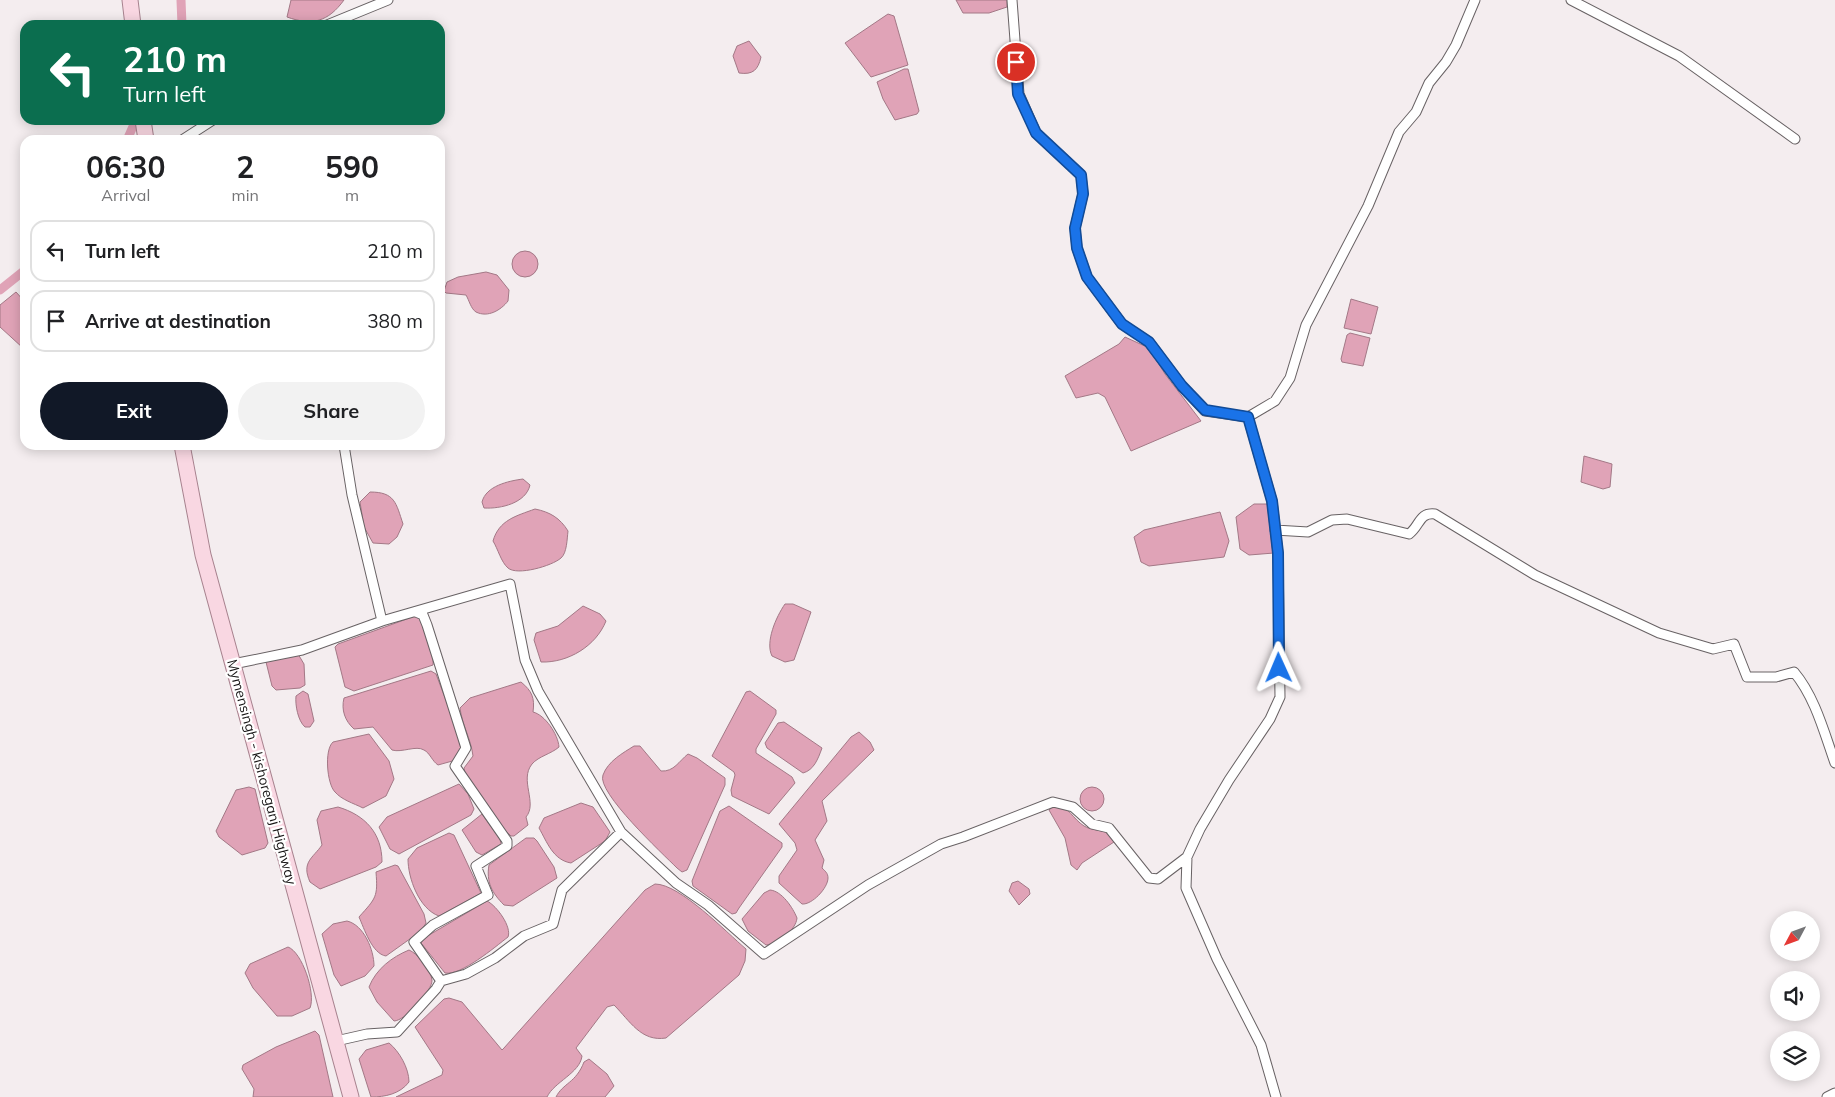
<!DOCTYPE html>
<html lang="en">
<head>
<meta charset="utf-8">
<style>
  :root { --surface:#fff; --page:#f2f2f2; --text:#202124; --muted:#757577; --line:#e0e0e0; --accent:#111827 }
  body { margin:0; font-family:Mulish,sans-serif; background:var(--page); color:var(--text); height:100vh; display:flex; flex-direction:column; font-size:19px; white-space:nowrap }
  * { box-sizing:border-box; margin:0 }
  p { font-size:16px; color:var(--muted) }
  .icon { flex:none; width:28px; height:28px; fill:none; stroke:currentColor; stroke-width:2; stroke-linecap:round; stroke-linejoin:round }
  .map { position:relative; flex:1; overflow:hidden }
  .side { position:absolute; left:20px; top:135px; width:425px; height:315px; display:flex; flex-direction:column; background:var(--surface); border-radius:15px; box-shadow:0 2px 12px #0003 }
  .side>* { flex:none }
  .hud { position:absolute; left:20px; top:20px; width:425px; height:105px; border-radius:15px; box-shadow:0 2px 12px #0003; background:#0b6e4f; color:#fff; overflow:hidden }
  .needle { width:32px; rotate:229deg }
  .buttons { position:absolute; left:1770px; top:911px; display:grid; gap:10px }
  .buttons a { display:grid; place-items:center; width:50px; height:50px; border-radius:50%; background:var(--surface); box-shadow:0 2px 12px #0003; font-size:25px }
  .pin { position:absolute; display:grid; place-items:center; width:42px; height:42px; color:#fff; margin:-21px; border:2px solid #fff; border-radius:50%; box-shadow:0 1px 5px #0007 }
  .me { position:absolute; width:55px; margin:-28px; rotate:359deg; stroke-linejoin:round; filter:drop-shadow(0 0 4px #0008) }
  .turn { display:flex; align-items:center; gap:18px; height:105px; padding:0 20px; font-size:22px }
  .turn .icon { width:65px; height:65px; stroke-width:2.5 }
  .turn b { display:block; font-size:35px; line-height:42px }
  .eta { display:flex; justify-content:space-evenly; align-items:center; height:85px; text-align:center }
  .eta b { font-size:30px; font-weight:700; line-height:35px }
  .action { display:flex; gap:10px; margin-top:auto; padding:10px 20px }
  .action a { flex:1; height:58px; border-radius:30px; background:var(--accent); color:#fff; font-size:20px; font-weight:700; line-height:58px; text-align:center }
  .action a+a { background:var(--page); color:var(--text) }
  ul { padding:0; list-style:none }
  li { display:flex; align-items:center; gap:15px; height:62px; margin:0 10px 8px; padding:0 10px; border:2px solid var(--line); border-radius:15px }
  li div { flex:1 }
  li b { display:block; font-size:19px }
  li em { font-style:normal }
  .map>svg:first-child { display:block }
</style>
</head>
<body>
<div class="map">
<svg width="1835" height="1097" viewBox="0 0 1835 1097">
  <rect width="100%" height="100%" fill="#f4edef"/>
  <path fill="#e0a3b7" stroke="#a37886" d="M291 0H344C328 22 312 26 287 17Z
    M956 0H1007V7L989 13H963Z
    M888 14 894 16 908 65 871 77 845 43Z
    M749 41 761 57C758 70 753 75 739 73L733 56 737 46Z
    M904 69H908L919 111 917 114 895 120 883 99 877 82Z
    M512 264a13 13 0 1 1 26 0a13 13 0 1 1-26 0Z
    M486 272 497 275 509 290 508 301C501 310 488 318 476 312 471 309 469 300 466 295L446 293 444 291 447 282 458 277Z
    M16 292 25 302V347L23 348 0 327V305Z
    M1351 299 1378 307 1371 334 1344 328Z
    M1350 333 1370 338 1363 366 1342 362 1341 359 1347 335Z
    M1125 337 1149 348 1165 374 1201 421 1131 451 1105 397 1098 393 1076 398 1065 376 1119 344Z
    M1584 456 1612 464 1610 487 1603 489 1581 482Z
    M523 479 530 485C526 503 501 509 484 508L482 502C486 486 508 481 523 479Z
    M370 492C395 492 396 503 403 524L397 537 389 544 373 543 364 527 360 502Z
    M1254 504H1268L1274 553 1249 555 1240 549 1236 517Z
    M535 509C550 512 560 518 568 531 567 539 567 553 561 558 552 566 517 576 508 568 501 562 498 549 493 541 499 520 516 516 535 509Z
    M1220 512 1229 541 1224 557 1149 566 1141 562 1134 537 1144 530Z
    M785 604H793L811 612 794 660 785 662 772 656C765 642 776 617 785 604Z
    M583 606 600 614 606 621C596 646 568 663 541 662L534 640 536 633 558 626Z
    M415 616C429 622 434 651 433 665L354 691 345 687 335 647 338 644Z
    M298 654 304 664 305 685 300 688 276 690 272 686 266 662 270 658Z
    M431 671 436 674 464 748 456 760 438 765C432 761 430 753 424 750 416 745 402 753 392 750L373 727 354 729C345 721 341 710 344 698Z
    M521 682C532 691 535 698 533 712 545 715 558 734 559 747 551 754 539 756 532 764 519 780 538 803 526 817L528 825 514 836H511L498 823 465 773 464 768 473 756C471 739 462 725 460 708L470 698Z
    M303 691 308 694 314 721 310 727H305C298 721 295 705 296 696Z
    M750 691 776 710V714L756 749V753L792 777 795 783 769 814 732 796 731 790 735 775 734 772 712 756 746 692Z
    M784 722 822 748C818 759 814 770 803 773L767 748 765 743 778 723Z
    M859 732 870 742 874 750 822 801 827 821 815 840 824 860 822 868C825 871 828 873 828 878 828 888 812 905 802 904L779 883V876L797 850 795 843 779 824 851 737Z
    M369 734 389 761 394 779 386 796 363 808C353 803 342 800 335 792 327 784 324 750 333 742Z
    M634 746H640L661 771C674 772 679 761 688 754L697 758 725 778V785L687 870 682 872 677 868C663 854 596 792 603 775 608 761 623 753 634 746Z
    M459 784 468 794 474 809 471 815 399 854 390 849 379 827 387 817Z
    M1080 799a12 12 0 1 1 24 0a12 12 0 1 1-24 0Z
    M249 787 255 789 268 843 265 848 242 855 219 837 216 831 236 790Z
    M581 803 593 807 610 832 605 841 571 863C553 860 547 842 539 828L544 818Z
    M1056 804C1069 807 1073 819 1084 826 1096 833 1110 827 1114 842L1082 863 1077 870 1071 865 1065 838 1049 810Z
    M729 806 782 843V847L739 908 736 913 732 914 693 886 692 881 720 811Z
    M338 807C365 815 382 833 382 862L376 867 320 889 310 882C301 862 313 858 322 845L317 820 321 811Z
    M482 814 500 839 501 844 482 855 476 852 462 830Z
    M449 833 454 835 481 893 439 916C419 909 408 878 408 859L417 848Z
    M526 838H534L537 841 554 867 557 878 513 906 504 905C492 893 486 882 489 865Z
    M395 865 398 866 424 914 426 923 421 931 386 956C372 954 364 928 359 917 376 898 378 897 376 872Z
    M1018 881 1029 889 1030 894 1019 905 1009 891 1012 883Z
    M655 884C680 884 726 932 746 949L745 961 739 975 666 1038C641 1042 630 1021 614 1005L607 1007 576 1048 582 1056C580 1073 554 1082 547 1097H396L442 1075 443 1070 415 1027 444 999 449 998 462 1002 502 1050 504 1048 645 890Z
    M770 890C782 891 793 908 797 918 796 930 778 944 766 945L748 931 742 919 764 893Z
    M487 901C497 906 512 927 508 937 495 947 461 976 445 973L421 943 424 938Z
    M347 921C364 925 374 950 374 966L365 976 341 986 334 975 322 934 333 924Z
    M288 947C302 952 316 993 310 1008L292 1016H277L253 988 245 973 250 964Z
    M409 950C417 953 431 970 432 980 433 990 405 1021 394 1021L377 1002 369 987C376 969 392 957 409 950Z
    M315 1031 319 1035 333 1097H253L254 1089 242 1069 243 1065 276 1047Z
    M389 1043C399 1051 409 1068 409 1082 400 1094 385 1097 371 1097L359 1059 366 1050Z
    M589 1059 607 1074 614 1086 605 1097H556C563 1083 576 1083 584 1062Z"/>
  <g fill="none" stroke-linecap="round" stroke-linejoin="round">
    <path stroke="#e0a3b7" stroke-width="9" d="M181 0 182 25
      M127 140 135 122
      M0 290 25 270"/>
    <defs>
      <path id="minor" d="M1012 0 1019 94 1036 133 1081 175 1083 194 1075 228 1077 248 1087 277 1122 324 1149 342 1182 386 1205 411 1248 417 1272 501 1278 553 1280 697 1270 719 1229 780 1200 829 1187 857 1186 888 1217 959 1261 1045 1276 1097
        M1571 0 1679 56 1795 139
        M327 25 388 0
        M182 140 213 120
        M1248 417 1275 401 1290 378 1306 325 1368 206 1399 132 1416 112 1429 83 1446 62 1456 45 1475 0
        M1275 530 1308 532 1332 520 1347 519 1409 534C1420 526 1419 512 1435 514L1535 575 1659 633 1713 649 1734 644 1747 677H1776L1794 672C1815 697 1824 732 1835 763
        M382 621 510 584 525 660 538 691 621 832 562 890 553 924 524 936 495 958 466 974 441 981
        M233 664 302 650 382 621 352 495 344 445
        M621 832 676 883 708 905 764 954 868 885 941 844 963 837 1053 802 1073 807 1092 824 1109 828 1149 878 1158 879 1187 857
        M336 1041 367 1034 397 1032 436 989 441 981 414 942 433 925 488 895 476 866 507 846V841L455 766 466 748 427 625 423 615 416 612
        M1827 1097 1835 1093"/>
      <path id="primary" d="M130 0 133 25
        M143 120 146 140
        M182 445 203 555 351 1097"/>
    </defs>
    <use href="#minor" stroke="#686264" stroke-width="11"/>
    <use href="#primary" stroke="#a7828e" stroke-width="17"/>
    <use href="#minor" stroke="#fff" stroke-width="9"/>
    <use href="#primary" stroke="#f9d7e2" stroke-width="15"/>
  </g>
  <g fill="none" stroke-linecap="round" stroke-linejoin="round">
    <defs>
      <path id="route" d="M1016 62 1018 94 1036 133 1081 175 1083 194 1075 228 1077 248 1087 277 1122 324 1149 342 1182 386 1205 410 1248 417 1272 501 1278 553 1279 668"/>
    </defs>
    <use href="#route" stroke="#114b97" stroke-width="12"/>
    <use href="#route" stroke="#1a73e8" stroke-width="9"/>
  </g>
  <g text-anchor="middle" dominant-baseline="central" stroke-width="4.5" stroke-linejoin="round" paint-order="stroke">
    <g font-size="14" fill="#161414" stroke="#fff">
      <text transform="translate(262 772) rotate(75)">Mymensingh - kishoreganj Highway</text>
    </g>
  </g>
</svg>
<div class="buttons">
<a><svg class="needle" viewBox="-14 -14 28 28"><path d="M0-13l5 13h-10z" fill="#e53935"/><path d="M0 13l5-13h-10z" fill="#757577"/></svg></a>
<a><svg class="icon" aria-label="sound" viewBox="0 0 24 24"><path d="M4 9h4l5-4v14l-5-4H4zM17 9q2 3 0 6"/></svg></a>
<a><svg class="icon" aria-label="layers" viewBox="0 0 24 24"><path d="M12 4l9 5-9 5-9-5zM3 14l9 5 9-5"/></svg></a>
</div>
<div class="pin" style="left:1016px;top:62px;background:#d93025"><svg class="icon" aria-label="arrive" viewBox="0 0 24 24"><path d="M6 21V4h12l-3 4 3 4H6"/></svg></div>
<svg class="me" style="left:1279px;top:668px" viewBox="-20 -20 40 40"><path d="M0-17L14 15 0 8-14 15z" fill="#1a73e8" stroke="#fff" stroke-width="4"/></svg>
<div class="hud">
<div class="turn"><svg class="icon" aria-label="left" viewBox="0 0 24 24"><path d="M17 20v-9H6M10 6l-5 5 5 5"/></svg><div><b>210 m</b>Turn left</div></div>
</div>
<section class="side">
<div class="eta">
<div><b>06:30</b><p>Arrival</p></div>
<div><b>2</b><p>min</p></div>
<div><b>590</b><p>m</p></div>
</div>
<ul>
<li><svg class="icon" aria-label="left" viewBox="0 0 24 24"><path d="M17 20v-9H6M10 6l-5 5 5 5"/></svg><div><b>Turn left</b></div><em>210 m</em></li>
<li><svg class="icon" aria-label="arrive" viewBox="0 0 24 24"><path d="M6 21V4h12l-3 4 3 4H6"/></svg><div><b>Arrive at destination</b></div><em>380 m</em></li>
</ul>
<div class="action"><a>Exit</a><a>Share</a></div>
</section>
</div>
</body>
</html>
